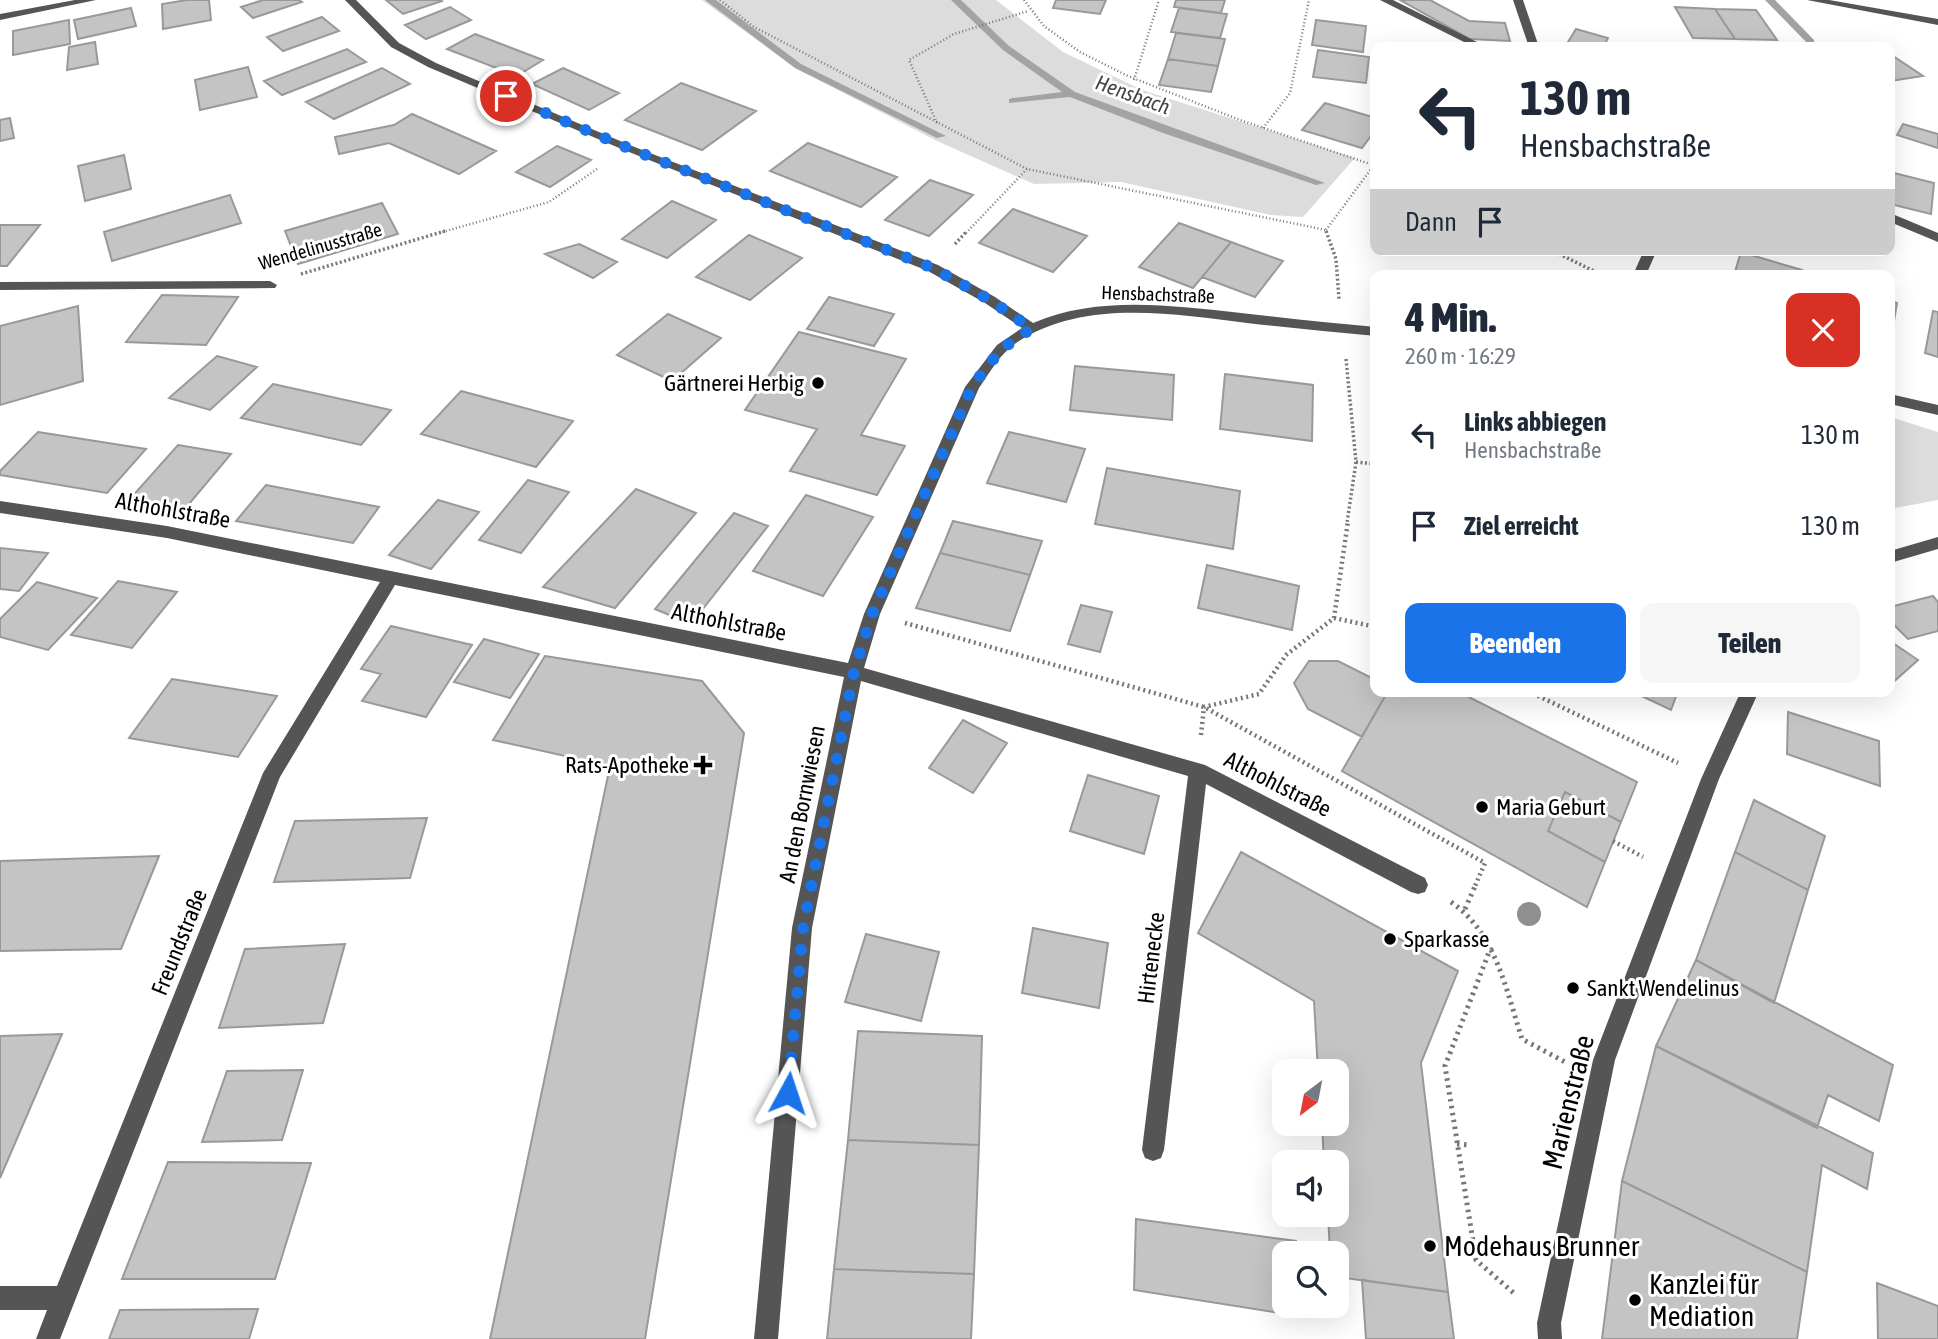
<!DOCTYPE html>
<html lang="de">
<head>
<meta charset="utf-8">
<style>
  :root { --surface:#fff; --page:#f6f6f7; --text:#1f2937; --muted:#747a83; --accent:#1a73e8 }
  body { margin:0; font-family:"Asap Condensed",sans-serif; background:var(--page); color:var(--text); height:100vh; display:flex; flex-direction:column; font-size:26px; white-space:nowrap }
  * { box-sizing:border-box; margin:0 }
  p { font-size:23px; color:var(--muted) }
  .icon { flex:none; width:38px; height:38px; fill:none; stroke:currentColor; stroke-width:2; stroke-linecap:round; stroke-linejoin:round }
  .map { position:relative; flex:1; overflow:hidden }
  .details { position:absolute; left:1370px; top:270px; width:525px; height:427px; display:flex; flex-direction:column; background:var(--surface); border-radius:14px; box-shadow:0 7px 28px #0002 }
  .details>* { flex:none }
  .top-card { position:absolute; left:1370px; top:42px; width:525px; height:214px; border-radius:14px; box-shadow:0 7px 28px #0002; background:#fff; color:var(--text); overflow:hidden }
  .needle { width:46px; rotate:212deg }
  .buttons { position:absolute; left:1272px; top:1059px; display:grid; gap:14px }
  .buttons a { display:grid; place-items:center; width:77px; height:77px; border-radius:14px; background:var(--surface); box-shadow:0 7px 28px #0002; font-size:35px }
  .pin { position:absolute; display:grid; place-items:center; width:60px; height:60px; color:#fff; margin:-30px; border:4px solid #fff; border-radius:50%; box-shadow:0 2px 7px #0007 }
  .me { position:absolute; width:77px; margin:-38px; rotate:5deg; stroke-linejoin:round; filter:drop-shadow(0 0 5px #0008) }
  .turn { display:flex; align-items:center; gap:24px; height:147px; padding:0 35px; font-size:32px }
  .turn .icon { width:91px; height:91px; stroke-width:2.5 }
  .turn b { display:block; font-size:49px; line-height:60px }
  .then { display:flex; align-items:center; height:66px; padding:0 35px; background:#0003; gap:14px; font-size:26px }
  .round { display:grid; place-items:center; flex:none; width:74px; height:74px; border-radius:14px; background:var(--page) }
  .headline { display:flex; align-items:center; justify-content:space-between; height:119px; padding:0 35px }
  h1 { font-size:42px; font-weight:800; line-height:52px }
  .action { display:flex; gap:14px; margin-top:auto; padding:14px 35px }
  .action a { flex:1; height:80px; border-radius:14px; background:var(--accent); color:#fff; font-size:28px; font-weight:800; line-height:80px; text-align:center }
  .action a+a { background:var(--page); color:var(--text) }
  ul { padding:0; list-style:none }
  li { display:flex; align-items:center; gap:21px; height:91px; padding:0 35px }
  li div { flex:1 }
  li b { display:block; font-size:26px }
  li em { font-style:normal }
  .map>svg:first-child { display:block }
</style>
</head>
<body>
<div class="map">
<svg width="1938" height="1339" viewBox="0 0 1938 1339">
  <rect width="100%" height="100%" fill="#fff"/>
  <path fill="#dcdcdc" d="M702 0H996L1063 52 1142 90 1355 158 1303 217 1271 215 1121 182 1034 184 937 141 795 68Z
    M1890 417 1938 432V500L1890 509Z"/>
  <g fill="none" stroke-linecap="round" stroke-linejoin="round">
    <path fill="#a3a3a3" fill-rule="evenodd" d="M705 0H716L801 64 946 136 937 138 795 68Z
      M951 0H961L1009 46 1075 92 1325 183 1316 185 1163 133 1070 97 1009 103V99L1013 98 1062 92 1003 50Z
      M1765 0H1775L1814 40V44H1808Z"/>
  </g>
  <path fill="#c4c4c4" stroke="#999" stroke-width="2" d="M187 0H209L211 20 163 29 162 4Z
    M263 0H299L302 2 253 18 241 7Z
    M386 0H441L442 1 403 14Z
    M1056 0H1106L1100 14 1053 8Z
    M1176 0H1225L1221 13 1174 7Z
    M1400 0H1430L1469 21 1505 23 1510 41 1470 39Z
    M450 7 471 20 426 39 405 25Z
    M1675 7 1715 9 1735 39 1693 38Z
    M131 8 136 26 78 39 74 20Z
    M1179 8 1227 14 1220 38 1171 32Z
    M1715 9 1756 10 1777 40 1735 39Z
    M322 17 339 31 283 51 267 37Z
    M69 20 70 44 13 55V31Z
    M1316 20 1366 26 1363 52 1312 45Z
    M1576 29 1608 38 1603 47H1565Z
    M1176 33 1225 39 1218 66 1168 59Z
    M475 34 543 60 517 76 447 49Z
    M95 42 98 64 67 70 69 47Z
    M347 49 366 62 282 95 264 81Z
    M1318 50 1369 57 1366 83 1313 77Z
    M1890 54 1923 76 1890 81Z
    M1168 59 1218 66 1211 92 1159 85Z
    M248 67 257 97 200 110 195 80Z
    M382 68 410 84 334 119 306 102Z
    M563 68 619 93 589 110 532 84Z
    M681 83 756 111 702 150 625 120Z
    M1325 103 1376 118V129L1362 148 1302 130Z
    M412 114 496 151 459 174 389 143 339 154 335 137 394 125Z
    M10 118 14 138 0 141V120Z
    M1903 124 1938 134V148L1897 135Z
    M808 143 897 177 861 207 770 171Z
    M557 146 591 160 550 187 516 172Z
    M124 155 131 189 85 201 78 166Z
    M1890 172 1934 183 1931 214 1890 204Z
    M930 180 973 195 929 236 885 220Z
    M230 195 241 223 112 261 104 232Z
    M672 201 716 220 667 258 622 239Z
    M382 203 398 234 298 264 285 231Z
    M1013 209 1087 236 1053 272 979 243Z
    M1179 223 1231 242 1193 288 1139 267Z
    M0 225H40L7 266H0Z
    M749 235 802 258 750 300 696 277Z
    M1231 242 1283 261 1255 297 1202 277Z
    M579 244 617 262 593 278 545 254Z
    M1741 252 1802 270 1801 275H1734Z
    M162 295 238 297 206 345 126 342Z
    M829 297 894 314 874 346 807 329Z
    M1890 301 1897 303 1890 345Z
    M78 306 83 381 0 405V326Z
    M1933 311 1938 312V357L1925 353Z
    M668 314 721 338 672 381 617 355Z
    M799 332 906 359 861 435 905 446 877 495 790 471 817 429 745 410Z
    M217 356 257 367 210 410 169 398Z
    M1075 366 1174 375 1172 420 1070 410Z
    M1225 374 1313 385 1312 441 1220 429Z
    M273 384 391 410 361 445 241 418Z
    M461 391 573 421 536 467 421 434Z
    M38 432 146 449 107 493 0 475V471Z
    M1009 432 1085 449 1066 502 987 483Z
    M178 445 231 454 184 510 129 500Z
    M1107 468 1240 491 1233 549 1095 524Z
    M528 480 569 492 521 553 479 540Z
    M266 485 379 507 353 543 236 521Z
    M636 489 696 513 615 608 543 587Z
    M806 495 873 517 823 596 753 571Z
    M438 500 479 512 431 569 389 555Z
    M734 513 768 526 691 624 655 609Z
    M953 521 1042 541 1030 575 940 553Z
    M0 548 48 553 19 591 0 589Z
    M940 553 1030 575 1010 631 916 608Z
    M1207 565 1299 586 1292 630 1198 608Z
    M118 581 177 592 132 648 71 635Z
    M37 582 97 598 48 650 0 637V619Z
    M1933 596 1938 602V631L1908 639 1890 621V607Z
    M1081 605 1112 612 1100 652 1068 644Z
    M391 626 472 645 426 717 362 701 381 674 361 669Z
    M484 639 539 654 510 698 454 682Z
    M1890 641 1918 660 1890 685Z
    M545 656 702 681 744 733 645 1339H490L610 766 493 740Z
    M1309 661H1338L1376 680V691H1388L1362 737 1308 709 1294 683Z
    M172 679 277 696 238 757 129 738Z
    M1388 691H1457L1637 782 1621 822 1565 792 1548 831 1605 862 1587 907 1342 771Z
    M1631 691H1678L1671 710Z
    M1788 712 1879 741 1880 786 1787 754Z
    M963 720 1007 743 973 793 929 768Z
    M1088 775 1159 796 1144 854 1070 831Z
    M1565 792 1621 822 1605 862 1548 831Z
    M1754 800 1825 836 1808 890 1735 852Z
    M427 818 410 878 274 882 295 821Z
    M1241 852 1458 971 1421 1063 1448 1292 1337 1277V1253H1330L1328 1214H1337V1162H1324L1322 1124H1337V1071H1318L1314 1001 1198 933Z
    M1735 852 1808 890 1774 1003 1696 960Z
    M159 856 121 949 0 951V861Z
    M1033 928 1108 943 1099 1008 1022 993Z
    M866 934 939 952 921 1021 845 1002Z
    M345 944 323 1023 219 1028 245 949Z
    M1696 960 1893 1065 1879 1121 1828 1095 1817 1128 1656 1046Z
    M858 1031 982 1036 979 1145 848 1140Z
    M62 1034 0 1178V1036Z
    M1656 1046 1873 1153 1867 1189 1822 1165 1807 1272 1622 1181Z
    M303 1070 282 1140 202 1142 227 1071Z
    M848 1140 979 1145 974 1274 834 1269Z
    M168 1162 311 1163 275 1279H122Z
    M1622 1181 1807 1272 1797 1339H1602Z
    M1136 1219 1296 1241 1297 1253H1284V1306H1298L1299 1316 1134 1290Z
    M834 1269 974 1274 971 1339H827Z
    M1362 1280 1448 1292 1454 1339H1366Z
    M1877 1283 1938 1306V1339H1878Z
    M258 1309 249 1339H109L120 1310Z"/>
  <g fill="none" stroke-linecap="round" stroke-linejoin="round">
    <path stroke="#777" stroke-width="2.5" stroke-dasharray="1 2.5" stroke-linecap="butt" d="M720 0 754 27 1027 169 1326 230 1327 233
      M1024 0 1044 26 1080 52 1128 76 1240 120 1376 166
      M1134 80 1159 0
      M937 123 909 60 954 34 1028 11
      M1263 128 1290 93 1309 0
      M1326 230 1374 165
      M439 233 549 202 597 169
      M966 233 1027 169"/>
    <path stroke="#777" stroke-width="3.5" stroke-dasharray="2 2.5" stroke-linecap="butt" d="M1326 231 1336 259 1339 299
      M955 244 967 231
      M1551 250 1602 275
      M301 274 445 231
      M1346 359 1356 462 1347 523
      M1356 462 1376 464"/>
    <path stroke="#777" stroke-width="4.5" stroke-dasharray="2 3.5" stroke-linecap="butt" d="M1334 618 1376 627
      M905 623 1204 707 1485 863 1475 886
      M1528 691 1678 763
      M1201 735 1204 707 1259 694 1286 655 1334 618 1348 521
      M1613 841 1643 857"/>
    <path stroke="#777" stroke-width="5" stroke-dasharray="2.5 4.5" stroke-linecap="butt" d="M1451 902C1496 933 1506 990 1522 1039L1565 1062
      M1465 909 1476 884
      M1491 947 1445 1066 1476 1260 1516 1295
      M1457 1144 1471 1145"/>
    <path fill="#555" fill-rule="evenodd" d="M75 0H96L0 20V14Z
      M345 0H356L399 43 436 63 632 146 938 265 995 297 1033 323C1099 295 1172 306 1241 313 1286 318 1331 323 1376 327V336C1333 332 1290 328 1247 323 1173 314 1083 298 1016 343 1000 354 990 372 979 388L880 614 864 668 1205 765 1425 878 1428 885 1425 892 1418 894 1411 892 1206 784 1164 1150 1161 1158 1153 1161 1145 1158 1142 1150 1188 776 861 681 812 928 778 1339H754L792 928 844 677 395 585 280 777 60 1339H36L47 1310H0V1286H57L263 773 380 582 167 538 0 513V501L167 526 848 663 864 614 965 387 997 345 1022 328 985 303 928 271 624 150 428 67 391 47Z
      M1380 0H1393L1487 47H1474Z
      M1513 0H1523L1539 47H1529Z
      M1807 0H1829L1938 19V25Z
      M1890 213 1938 233V242L1890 222Z
      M1644 250H1657L1646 275H1633Z
      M270 281 277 285 275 288 0 290V282Z
      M1890 394 1938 405V415L1890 404Z
      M1938 537V549L1890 563V551Z
      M1741 691H1759L1719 779 1615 1060 1561 1323 1562 1339H1538L1537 1323 1593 1060 1701 779Z"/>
  </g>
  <circle fill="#8f8f8f" cx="1529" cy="914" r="12"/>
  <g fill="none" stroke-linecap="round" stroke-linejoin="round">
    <path stroke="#1a73e8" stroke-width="12" stroke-dasharray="0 21.6" d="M506 96 628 148 933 268 990 300 1032 329C1004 343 990 362 972 387L872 614 854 672 803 928 788 1093"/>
  </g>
  <g fill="#000" stroke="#fff" stroke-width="2.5">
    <circle cx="818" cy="383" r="7"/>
    <path d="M699.5 754.5h7v7h7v7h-7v7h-7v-7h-7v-7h7z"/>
    <circle cx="1482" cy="807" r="7"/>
    <circle cx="1390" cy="939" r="7"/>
    <circle cx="1573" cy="988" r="7"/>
    <circle cx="1430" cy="1246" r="7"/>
    <circle cx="1635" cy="1300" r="7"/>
  </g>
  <g text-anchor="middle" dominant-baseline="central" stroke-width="6" stroke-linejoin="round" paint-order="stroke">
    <g font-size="19" fill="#000" stroke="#fff">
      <text transform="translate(320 246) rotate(-16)">Wendelinusstraße</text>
      <text transform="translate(1158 294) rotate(2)">Hensbachstraße</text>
    </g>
    <g font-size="21" font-style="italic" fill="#444" stroke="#fff">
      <text transform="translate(1133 94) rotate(20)">Hensbach</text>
    </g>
    <g font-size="23" fill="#000" stroke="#fff" text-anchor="start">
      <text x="804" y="383" text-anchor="end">Gärtnerei Herbig</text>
      <text x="689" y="765" text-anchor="end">Rats-Apotheke</text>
      <text x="1496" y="807">Maria Geburt</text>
      <text x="1404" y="939">Sparkasse</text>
      <text x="1587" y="988">Sankt Wendelinus</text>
    </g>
    <g font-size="23" fill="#000" stroke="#fff">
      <text transform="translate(173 510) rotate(10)">Althohlstraße</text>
      <text transform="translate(729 622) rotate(11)">Althohlstraße</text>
      <text transform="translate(1278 784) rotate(27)">Althohlstraße</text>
      <text transform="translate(802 804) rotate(-79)">An den Bornwiesen</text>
      <text transform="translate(179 942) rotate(-68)">Freundstraße</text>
      <text transform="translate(1151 958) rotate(-83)">Hirtenecke</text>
    </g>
    <g font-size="28" fill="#000" stroke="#fff">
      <text transform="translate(1568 1102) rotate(-76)">Marienstraße</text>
    </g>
    <g font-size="28" fill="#000" stroke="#fff" text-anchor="start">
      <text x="1444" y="1246">Modehaus Brunner</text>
      <text x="1649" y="1284">Kanzlei für<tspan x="1649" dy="32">Mediation</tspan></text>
    </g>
  </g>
</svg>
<div class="buttons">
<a><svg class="needle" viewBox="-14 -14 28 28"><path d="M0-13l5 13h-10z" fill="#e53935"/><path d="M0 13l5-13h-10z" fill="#747a83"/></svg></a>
<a><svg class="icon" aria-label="sound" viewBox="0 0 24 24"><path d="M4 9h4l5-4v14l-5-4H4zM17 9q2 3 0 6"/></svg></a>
<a><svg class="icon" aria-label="search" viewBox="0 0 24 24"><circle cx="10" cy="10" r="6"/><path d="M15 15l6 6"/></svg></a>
</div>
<div class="pin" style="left:506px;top:96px;background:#d93025"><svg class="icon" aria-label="arrive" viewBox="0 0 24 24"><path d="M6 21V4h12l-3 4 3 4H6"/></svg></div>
<svg class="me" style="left:788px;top:1093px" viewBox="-20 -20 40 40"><path d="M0-17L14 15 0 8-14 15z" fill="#1a73e8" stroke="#fff" stroke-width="4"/></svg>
<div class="top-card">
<div class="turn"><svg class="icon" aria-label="left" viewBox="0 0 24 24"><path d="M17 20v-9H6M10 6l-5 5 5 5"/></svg><div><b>130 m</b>Hensbachstraße</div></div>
<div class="then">Dann<svg class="icon" aria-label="arrive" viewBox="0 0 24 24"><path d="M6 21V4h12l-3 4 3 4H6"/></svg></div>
</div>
<section class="details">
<div class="headline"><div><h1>4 Min.</h1><p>260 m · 16:29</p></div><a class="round" style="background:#d93025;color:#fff"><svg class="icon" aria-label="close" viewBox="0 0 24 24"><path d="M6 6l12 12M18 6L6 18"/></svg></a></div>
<ul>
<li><svg class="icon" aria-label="left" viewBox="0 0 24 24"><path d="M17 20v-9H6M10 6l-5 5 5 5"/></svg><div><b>Links abbiegen</b><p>Hensbachstraße</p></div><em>130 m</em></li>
<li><svg class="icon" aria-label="arrive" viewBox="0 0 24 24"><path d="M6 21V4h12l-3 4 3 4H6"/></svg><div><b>Ziel erreicht</b></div><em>130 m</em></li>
</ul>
<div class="action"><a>Beenden</a><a>Teilen</a></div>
</section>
</div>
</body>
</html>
